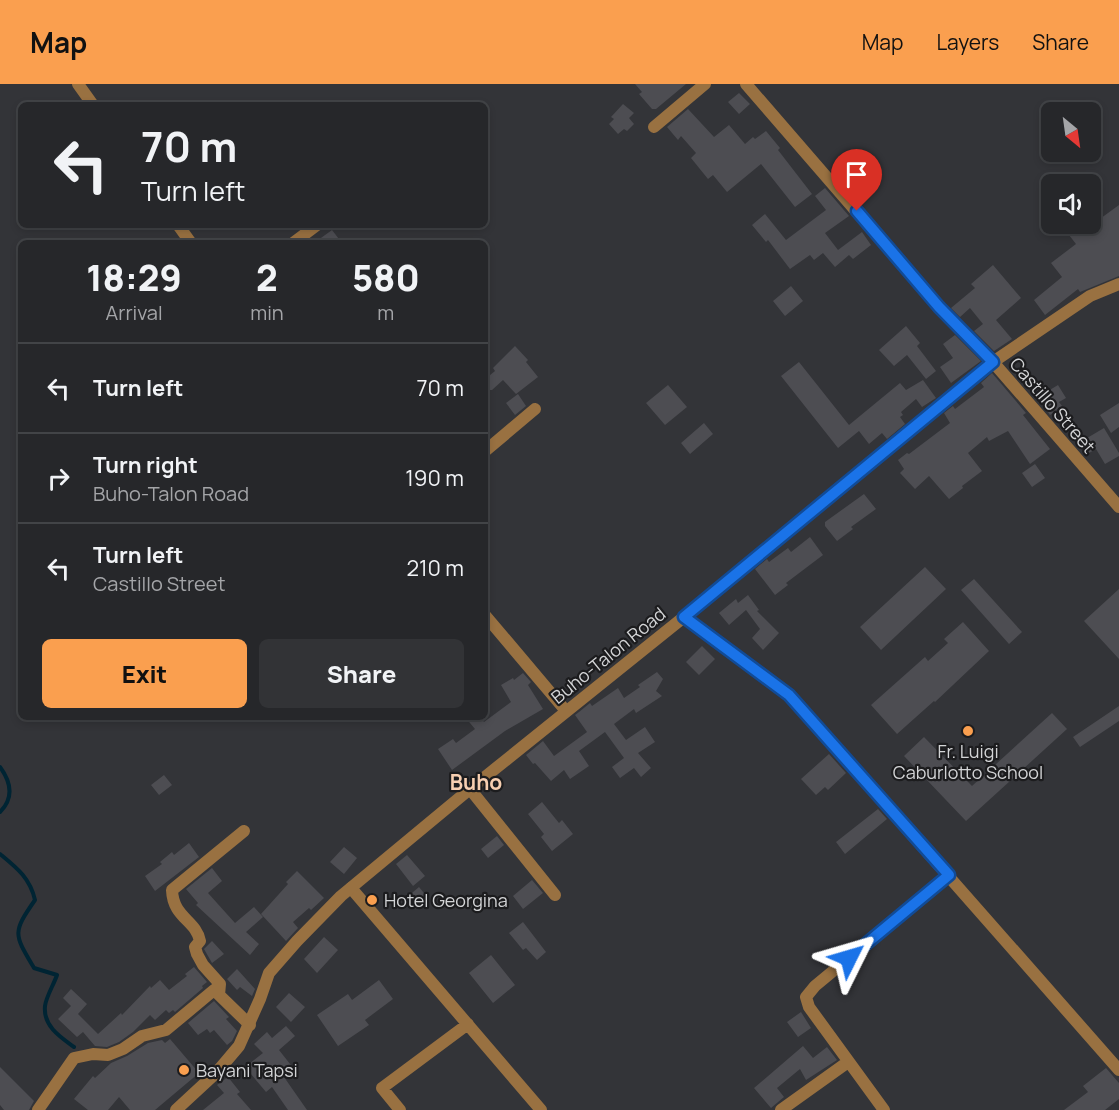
<!DOCTYPE html>
<html lang="en">
<head>
<meta charset="utf-8">
<style>
  :root { --surface:#26272a; --page:#323336; --text:#f1f3f6; --muted:#a4a5a8; --line:#424447; --accent:#fa9f4f }
  body { margin:0; font-family:Manrope,sans-serif; background:var(--page); color:var(--text); height:100vh; display:flex; flex-direction:column; font-size:22px; white-space:nowrap }
  * { box-sizing:border-box; margin:0 }
  p { font-size:20px; color:var(--muted) }
  .icon { flex:none; width:33px; height:33px; fill:none; stroke:currentColor; stroke-width:2; stroke-linecap:round; stroke-linejoin:round }
  .map { position:relative; flex:1; overflow:hidden }
  .side { position:absolute; left:18px; top:156px; width:470px; height:480px; display:flex; flex-direction:column; background:var(--surface); border-radius:9px; box-shadow:0 3px 9px #0003,0 0 0 2px var(--line) }
  .side>* { flex:none }
  .hud { position:absolute; left:18px; top:18px; width:470px; height:126px; border-radius:9px; box-shadow:0 3px 9px #0003,0 0 0 2px var(--line); background:#26272a; color:var(--text); overflow:hidden }
  .needle { width:39px; rotate:151deg }
  .tools { position:absolute; left:1041px; top:18px; display:grid; gap:12px }
  .tools a { display:grid; place-items:center; width:60px; height:60px; border-radius:9px; background:var(--surface); box-shadow:0 3px 9px #0003,0 0 0 2px var(--line); font-size:30px }
  .pin { position:absolute; display:grid; place-items:center; width:51px; height:51px; color:#fff; margin:-62px -26px; border-radius:50% 50% 50% 0; rotate:-45deg; box-shadow:0 0 6px #0007 }
  .pin .icon { rotate:45deg }
  .me { position:absolute; width:66px; margin:-33px; rotate:50deg; stroke-linejoin:round; filter:drop-shadow(0 0 4px #0008) }
  .turn { display:flex; align-items:center; gap:21px; height:126px; padding:0 24px; font-size:27px }
  .turn .icon { width:78px; height:78px; stroke-width:2.5 }
  .turn b { display:block; font-size:42px; line-height:51px }
  .eta { display:flex; justify-content:space-evenly; align-items:center; height:102px; text-align:center }
  .eta b { font-size:36px; font-weight:800; line-height:42px }
  .primary-button { display:flex; gap:12px; margin-top:auto; padding:12px 24px }
  .primary-button a { flex:1; height:69px; border-radius:9px; background:var(--accent); color:#111; font-size:24px; font-weight:800; line-height:69px; text-align:center }
  .primary-button a+a { background:var(--page); color:var(--text) }
  ul { padding:0; list-style:none }
  li { display:flex; align-items:center; gap:18px; height:90px; padding:0 24px; border-top:2px solid var(--line) }
  li div { flex:1 }
  li b { display:block; font-size:22px }
  li em { font-style:normal }
  header { display:flex; align-items:center; gap:36px; box-sizing:border-box; height:84px; padding:0 30px; background:var(--accent); color:#111 }
  header strong { font-size:28px }
  nav { display:flex; gap:33px; margin-inline-start:auto; font-size:21px }
  .map>svg:first-child { display:block }
</style>
</head>
<body>
<header>
<strong>Map</strong>
<nav><a>Map</a><a>Layers</a><a>Share</a></nav>
</header>
<div class="map">
<svg width="1119" height="1026" viewBox="0 0 1119 1026">
  <rect width="100%" height="100%" fill="#333438"/>
  <g fill="none" stroke-linecap="round" stroke-linejoin="round">
    <path stroke="#002433" stroke-width="4" d="M0 683C11 698 14 714 0 728
      M0 770C17 784 30 794 35 816 12 849 14 850 34 884L57 891C54 900 46 913 45 922 43 942 60 953 74 963"/>
  </g>
  <path fill="#4d4d52" d="M635 0H686L656 25H652L639 10 642 8Z
    M739 9 750 20 739 30 728 18Z
    M623 20 634 29 629 34 634 40 627 47 624 45 618 50 609 40 614 35 611 33Z
    M688 25 714 53 729 41 745 60 753 53 755 55 766 47 780 64 778 66 812 110 795 123 761 80 727 108 713 91 708 95 691 74 696 69 681 52 678 56 667 43Z
    M825 104 849 132 825 149 838 166 862 148 871 161 853 175 849 171 835 183 823 169 814 176 810 171 790 185 768 156 766 158 752 141 765 130 786 156 826 126 815 112Z
    M1119 121V192L1080 208 1078 205 1045 231 1034 216 1062 193 1051 179 1076 160 1069 151 1082 140H1090V129L1097 137Z
    M332 146 342 159H314Z
    M993 181 1021 214 996 236 1012 255 994 267 974 247 983 240 970 224 960 233 951 224 975 204 971 200Z
    M791 202 803 217 785 232 773 217Z
    M906 242 920 259 917 262 936 287 926 295 907 271 894 282 879 266Z
    M955 251 981 277 951 299 940 283 953 274 943 260Z
    M515 262 528 276 526 278 538 293 516 310 503 296 492 306H488L484 302V296L495 287 493 284Z
    M799 278 849 341 900 299 906 306 923 296 936 314 922 323 916 315 901 328 903 331 900 333 905 340 887 355 882 349 869 360 859 347 838 364 781 292Z
    M992 289 1026 329 1023 331 1050 365 1030 380 1008 347 989 357 987 353 968 369 982 387 962 402 963 404 949 415 929 392 915 405 900 389 904 385 898 376 907 369 909 370 950 339 944 329 953 322 955 325 984 303 981 299Z
    M668 301 687 323 665 341 646 319Z
    M1058 301 1066 314 1059 318 1062 322 1050 331 1038 313Z
    M518 310 526 322 515 331 506 319Z
    M1119 319V343L1111 349 1100 331Z
    M704 339 713 350 690 370 681 359Z
    M1104 344 1119 369V372L1105 380 1096 365 1089 369 1082 357Z
    M1035 380 1045 394 1032 403 1022 389Z
    M864 410 876 425 851 443 853 445 837 457 825 442V438Z
    M810 453 823 471 786 499 788 501 775 511 755 485 767 475 769 478 788 464 791 468Z
    M925 483 946 505 881 566 860 543Z
    M974 495 1022 548 1009 560 961 506Z
    M1119 505V575L1084 537Z
    M748 511 759 526 757 527 779 549 763 566 752 554 760 545 746 526 729 541 719 529 736 515 738 519Z
    M963 538 989 567 935 618 934 617 897 650 871 621 925 573 928 577 948 559 944 555Z
    M702 562 715 575 699 591 686 578Z
    M657 588 663 595 656 607 662 612 636 629 634 625 614 640 626 656 645 643 655 658 638 669 651 684 641 693 634 684 620 694 612 683 624 674 605 648 579 667 589 682 570 695 564 686 551 697 535 679 533 680 526 671 543 657 554 672 587 648 575 631 579 628 590 619 592 622 618 604 624 614 640 603 638 601Z
    M523 589 531 598 528 601 543 625 505 647 452 686 438 665 453 655 456 659 475 645 465 633H480L484 638 511 618 501 601 513 594 514 596Z
    M1119 622V637L1080 663 1073 653Z
    M1052 629 1067 645 966 737 904 672 924 653 972 702Z
    M829 670 846 689 828 706 825 703 816 711 801 695Z
    M164 691 172 701 159 711 151 701Z
    M542 718 559 739 562 736 573 750 552 767 541 753 544 750 528 730Z
    M878 725 887 735 845 770 836 758Z
    M497 752 504 761 488 774 481 765Z
    M189 759 199 773 155 807 145 792 162 780 160 778 172 768 174 771Z
    M344 763 357 774 344 790 330 778Z
    M407 771 425 792 413 802 396 780Z
    M212 784 222 797 208 809 235 839 254 823 263 833 246 848 259 860 250 871 196 821 198 819 186 805Z
    M297 787 324 814 311 826 309 824 293 838 298 844 286 857 261 830 288 800 286 798Z
    M532 796 543 809 523 825 513 812Z
    M419 803 428 814 415 825 406 814Z
    M523 838 546 868 537 876 526 864 523 866 509 849Z
    M324 853 338 866 317 889 304 875Z
    M212 857 224 870 212 879 204 865Z
    M491 871 515 901 493 919 469 889Z
    M194 883 207 898 202 902 203 904 175 928 173 926 169 929 166 926 155 936 150 931 133 948 119 958 107 963 95 962 83 948 77 953 58 935 71 922 63 914 71 905 87 920 78 930 98 950 121 929 122 931 150 902 151 904 160 896 169 906 187 892 185 890Z
    M237 885 255 905 252 912 240 903 237 906 227 895Z
    M379 896 393 915 365 936 369 941 338 962 317 931 348 910 352 916Z
    M289 909 305 923 291 938 276 923Z
    M214 917 229 933 226 935 237 947 232 957 227 961 214 946 210 949 207 945 198 951 188 939Z
    M801 928 811 944 798 953 787 938Z
    M286 942 295 952 279 966 294 985 284 993 307 1026H288L272 1003 266 1008 245 983 263 969 254 960 267 948 272 954Z
    M170 955 199 989 155 1026H130L119 1013 108 1026H88L74 1015 93 992 95 994 111 979 127 972 148 959 162 956 165 959Z
    M803 962 813 974 827 963 837 976 806 996 800 985 777 1004 784 1013 771 1024 754 1004Z
    M0 983 34 1017 29 1026H4L0 1021Z
    M1106 984 1119 999V1015L1105 1026H1064L1088 1008 1083 1002Z
    M228 993 240 1008 237 1010 251 1026H203L224 1009 217 1001Z"/>
  <g fill="none" stroke-linecap="round" stroke-linejoin="round">
    <path stroke="#997141" stroke-width="12" d="M78 0 93 21
      M746 0 939 223 993 278 1119 423
      M654 43 705 0
      M178 141 191 159
      M293 159 317 141
      M484 368 535 325
      M484 530 566 627
      M684 533 789 611 1119 986
      M470 705 555 811
      M351 804 541 1026
      M219 911 220 900 203 881 197 870 195 863 200 857C196 836 173 834 172 806L244 747
      M38 1026 74 974 93 970 108 971 123 965 142 952 166 946 214 906 250 941
      M400 1026 382 1004 468 940
      M781 1026 848 978
      M884 1026 809 923 806 913 815 902 949 791"/>
    <path stroke="#997141" stroke-width="12" d="M176 1026 217 988 239 962 260 915 269 889 297 857 341 812 470 705 684 533 993 278 1090 212 1119 200"/>
  </g>
  <g fill="none" stroke-linecap="round" stroke-linejoin="round">
    <defs>
      <path id="route" d="M849 874 949 791 789 611 684 533 993 278 939 223 857 127"/>
    </defs>
    <use href="#route" stroke="#114b97" stroke-width="15"/>
    <use href="#route" stroke="#1a73e8" stroke-width="10"/>
  </g>
  <g fill="#fa9f4f" stroke="#1c1c1e" stroke-width="2">
    <circle cx="968" cy="647" r="6"/>
    <circle cx="372" cy="816" r="6"/>
    <circle cx="184" cy="986" r="6"/>
  </g>
  <g text-anchor="middle" dominant-baseline="central" stroke-width="4.5" stroke-linejoin="round" paint-order="stroke">
    <g font-size="18" fill="#d3d4d6" stroke="#1c1c1e">
      <text transform="translate(1053 321) rotate(49)">Castillo Street</text>
      <text transform="translate(608 571) rotate(-39)">Buho-Talon Road</text>
    </g>
    <g font-size="18" fill="#d3d4d6" stroke="#1c1c1e" text-anchor="start">
      <text x="968" y="667" text-anchor="middle">Fr. Luigi<tspan x="968" dy="21">Caburlotto School</tspan></text>
      <text x="384" y="816">Hotel Georgina</text>
      <text x="196" y="986">Bayani Tapsi</text>
    </g>
    <g font-size="21" font-weight="bold" fill="#f7cfb1" stroke="#1c1c1e">
      <text x="476" y="698">Buho</text>
    </g>
  </g>
</svg>
<div class="tools">
<a><svg class="needle" viewBox="-14 -14 28 28"><path d="M0-13l5 13h-10z" fill="#e53935"/><path d="M0 13l5-13h-10z" fill="#a4a5a8"/></svg></a>
<a><svg class="icon" aria-label="sound" viewBox="0 0 24 24"><path d="M4 9h4l5-4v14l-5-4H4zM17 9q2 3 0 6"/></svg></a>
</div>
<div class="pin" style="left:857px;top:127px;background:#d93025"><svg class="icon" aria-label="arrive" viewBox="0 0 24 24"><path d="M6 21V4h12l-3 4 3 4H6"/></svg></div>
<svg class="me" style="left:849px;top:874px" viewBox="-20 -20 40 40"><path d="M0-17L14 15 0 8-14 15z" fill="#1a73e8" stroke="#fff" stroke-width="4"/></svg>
<div class="hud">
<div class="turn"><svg class="icon" aria-label="left" viewBox="0 0 24 24"><path d="M17 20v-9H6M10 6l-5 5 5 5"/></svg><div><b>70 m</b>Turn left</div></div>
</div>
<section class="side">
<div class="eta">
<div><b>18:29</b><p>Arrival</p></div>
<div><b>2</b><p>min</p></div>
<div><b>580</b><p>m</p></div>
</div>
<ul>
<li><svg class="icon" aria-label="left" viewBox="0 0 24 24"><path d="M17 20v-9H6M10 6l-5 5 5 5"/></svg><div><b>Turn left</b></div><em>70 m</em></li>
<li><svg class="icon" aria-label="right" viewBox="0 0 24 24"><path d="M7 20v-9h11M14 6l5 5-5 5"/></svg><div><b>Turn right</b><p>Buho-Talon Road</p></div><em>190 m</em></li>
<li><svg class="icon" aria-label="left" viewBox="0 0 24 24"><path d="M17 20v-9H6M10 6l-5 5 5 5"/></svg><div><b>Turn left</b><p>Castillo Street</p></div><em>210 m</em></li>
</ul>
<div class="primary-button"><a>Exit</a><a>Share</a></div>
</section>
</div>
</body>
</html>
